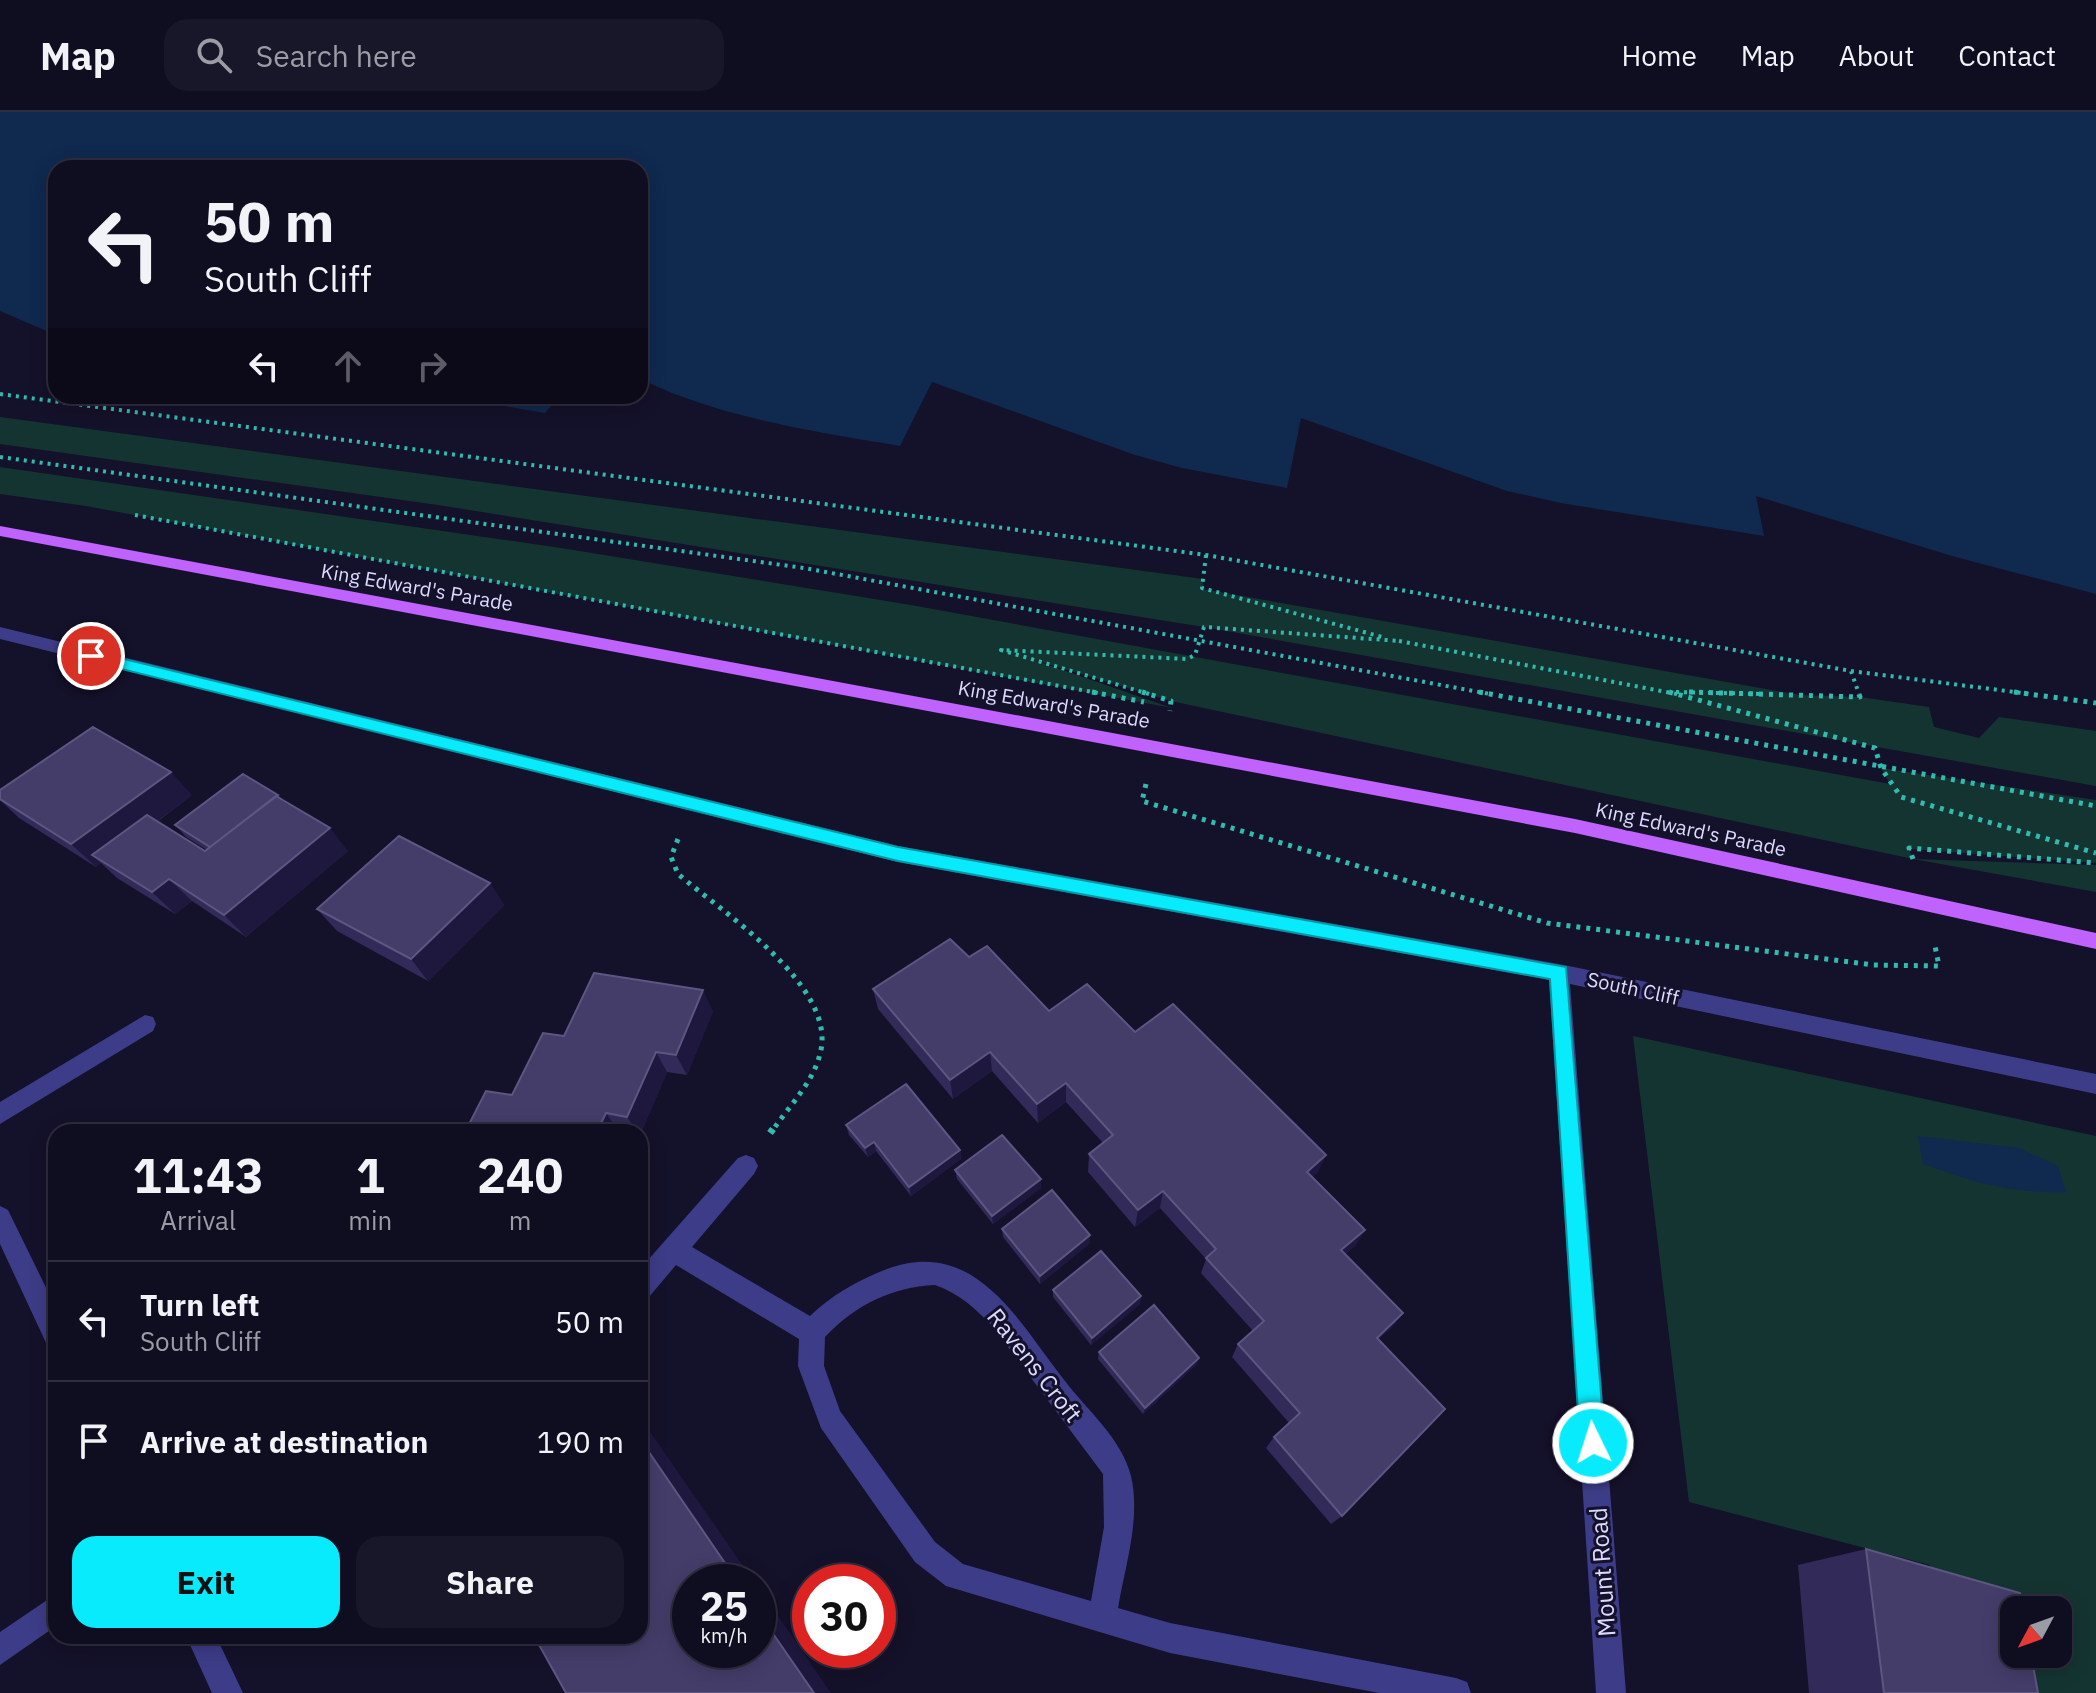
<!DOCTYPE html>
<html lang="en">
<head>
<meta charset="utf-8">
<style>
  :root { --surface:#0f0d20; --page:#181629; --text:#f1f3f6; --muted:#9b9ca5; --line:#2f2d3e; --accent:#08ebfd }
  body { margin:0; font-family:"IBM Plex Sans",sans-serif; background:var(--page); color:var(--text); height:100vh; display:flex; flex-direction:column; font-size:30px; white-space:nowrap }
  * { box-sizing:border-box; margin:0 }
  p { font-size:26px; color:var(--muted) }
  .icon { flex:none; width:44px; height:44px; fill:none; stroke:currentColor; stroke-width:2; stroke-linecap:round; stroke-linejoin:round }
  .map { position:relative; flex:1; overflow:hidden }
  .drawer { position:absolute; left:48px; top:1012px; width:600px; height:520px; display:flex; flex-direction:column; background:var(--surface); border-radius:24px; box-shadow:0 4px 20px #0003,0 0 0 2px var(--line) }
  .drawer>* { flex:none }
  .top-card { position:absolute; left:48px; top:48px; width:600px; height:244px; border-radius:24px; box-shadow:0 4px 20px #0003,0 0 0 2px var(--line); background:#0f0d20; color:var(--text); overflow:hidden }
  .needle { width:52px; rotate:229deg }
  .tools { position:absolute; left:2000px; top:1484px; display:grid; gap:16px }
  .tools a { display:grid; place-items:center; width:72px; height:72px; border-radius:16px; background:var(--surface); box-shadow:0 4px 20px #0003,0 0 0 2px var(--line); font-size:40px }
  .speed { position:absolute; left:672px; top:1452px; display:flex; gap:16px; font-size:40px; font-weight:700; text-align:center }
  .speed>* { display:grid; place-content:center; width:104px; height:104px; border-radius:50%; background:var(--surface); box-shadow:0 4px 20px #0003,0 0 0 2px var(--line); line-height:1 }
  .speed small { font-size:20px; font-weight:400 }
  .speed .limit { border:12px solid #d22; background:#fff; color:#111 }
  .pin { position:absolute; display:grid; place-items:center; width:68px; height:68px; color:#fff; margin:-34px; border:4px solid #fff; border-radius:50%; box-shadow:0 2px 8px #0007 }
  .me { position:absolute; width:88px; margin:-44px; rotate:356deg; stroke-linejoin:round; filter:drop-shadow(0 0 6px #0008) }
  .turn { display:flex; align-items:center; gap:28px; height:168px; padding:0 24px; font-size:36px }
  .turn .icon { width:104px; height:104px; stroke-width:2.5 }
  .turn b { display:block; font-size:56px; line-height:68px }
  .lanes { display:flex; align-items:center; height:76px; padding:0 24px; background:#0003; justify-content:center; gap:40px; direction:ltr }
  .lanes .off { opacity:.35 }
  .eta { display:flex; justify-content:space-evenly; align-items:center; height:136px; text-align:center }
  .eta b { font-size:48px; font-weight:700; line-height:56px }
  .action { display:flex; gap:16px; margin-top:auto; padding:16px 24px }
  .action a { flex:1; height:92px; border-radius:24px; background:var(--accent); color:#111; font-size:32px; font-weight:700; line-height:92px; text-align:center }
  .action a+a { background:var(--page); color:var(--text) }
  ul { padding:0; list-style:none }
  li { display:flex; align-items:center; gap:24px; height:120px; padding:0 24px; border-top:2px solid var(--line) }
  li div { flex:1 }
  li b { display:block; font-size:30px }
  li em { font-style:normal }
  header { display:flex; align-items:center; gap:48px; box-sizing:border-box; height:112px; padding:0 40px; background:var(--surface); border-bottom:2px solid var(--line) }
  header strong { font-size:38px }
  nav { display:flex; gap:44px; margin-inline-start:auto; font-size:28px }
  .search { width:560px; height:72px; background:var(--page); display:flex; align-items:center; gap:20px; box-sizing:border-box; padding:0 28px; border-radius:24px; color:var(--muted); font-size:30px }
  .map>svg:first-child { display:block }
</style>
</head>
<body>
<header>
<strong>Map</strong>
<div class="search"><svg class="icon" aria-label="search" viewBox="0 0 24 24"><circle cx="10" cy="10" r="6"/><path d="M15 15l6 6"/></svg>Search here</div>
<nav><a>Home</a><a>Map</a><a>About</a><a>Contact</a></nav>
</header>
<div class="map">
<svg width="2096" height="1581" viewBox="0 0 2096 1581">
  <rect width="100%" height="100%" fill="#14112a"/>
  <path fill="#143432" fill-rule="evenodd" d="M0 305 1203 467V477L1800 583 1860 585 1929 595 1934 615 1979 626 1999 605 2096 619V674L1204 515 438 393 0 332Z
    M0 355 561 436 911 493 1890 672 1881 656 2096 688V751L1909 737 1913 747 2096 753V780L1913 747 1171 589 1034 548 1172 596 86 394 0 382Z
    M1633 924 2096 1024V1581H1950L1930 1453 1689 1390ZM2014 1498H2058V1542H2014Z"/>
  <path fill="#0f294f" d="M0 0H2096V482L1952 444 1756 384 1764 424 1561 391 1507 379 1301 306 1287 376 1182 356 1135 343 932 270 900 334C811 319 722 306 640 267V56H56V223L0 199Z
    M444 284H559L545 301Z
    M1918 1024 2019 1036 2058 1054 2066 1080C2015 1082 1971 1070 1923 1052Z"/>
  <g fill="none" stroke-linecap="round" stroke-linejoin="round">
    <path stroke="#31bbaf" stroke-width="4" stroke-dasharray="3 5" stroke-linecap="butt" d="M0 282 1206 443 1851 559 2030 582
      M0 345 804 456 1490 582
      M135 403 1103 582
      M1206 443 1202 476 1386 526
      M1399 529 1677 582
      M1851 559 1859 582
      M1676 580 1762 582
      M1149 582 1001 538 1187 547 1195 543 1204 515 1400 529"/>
    <path stroke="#31bbaf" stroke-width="5" stroke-dasharray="4 6" stroke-linecap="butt" d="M1092 580 1144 590
      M1142 580 1171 589 1170 599
      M1479 580 2096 694
      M1669 580 1875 636 1881 656 1901 685 2096 741
      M1689 580 1860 585 1858 580
      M2014 580 2096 591
      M1146 672 1142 689 1547 811 1873 853 1939 854 1935 834
      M678 727 671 745 678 762C722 800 839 875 820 942 813 970 791 992 775 1015
      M1913 747 1909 736 2096 751"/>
    <path stroke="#31bbaf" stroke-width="7" stroke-dasharray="5 8" stroke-linecap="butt" d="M770 1021 776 1013"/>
    <path fill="#3d3c88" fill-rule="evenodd" d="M0 515 898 734 1559 852 2096 962V982L1570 872 1626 1581H1596L1549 868 898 750 0 527Z
      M145 903 153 905 156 912 153 919 0 1012V990Z
      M746 1043 754 1046 758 1054 754 1062 692 1135 810 1204C832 1183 858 1168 887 1157 976 1124 1019 1211 1065 1269 1087 1298 1122 1327 1131 1364 1141 1407 1125 1454 1118 1496L1170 1511 1456 1566 1467 1570 1471 1581H1379L1170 1541 946 1474 915 1450 821 1316 798 1254 799 1227 676 1153 649 1185 640 1188V1157L738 1046ZM935 1173C960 1182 975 1196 993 1215L1103 1362 1104 1415 1091 1489 963 1452 935 1430 840 1299 824 1254 825 1225C855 1193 892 1175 935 1173Z
      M0 1094 8 1098 56 1196V1237L47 1233 0 1132Z
      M56 1482V1514L0 1553V1520Z
      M186 1524H216L243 1581H212Z"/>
    <path fill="#bf62fe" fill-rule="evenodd" d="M0 414 1575 707 2096 821V837L1575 721 0 424Z"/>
  </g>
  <path fill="#322a58" d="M0 678 192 683 157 710 205 739 207 738 186 725 175 713 278 683 283 688 348 739 246 825 192 789 175 802 117 766 101 751 96 755 19 706 0 688Z
    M490 771 504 793 428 869 337 819 317 797Z
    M969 845 1049 899 1135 920 1326 1043 1317 1061 1312 1065 1365 1118 1355 1134 1345 1142 1403 1201 1391 1216 1379 1227 1342 1404 1331 1412 1266 1336 1274 1325 1289 1311 1232 1245 1238 1232 1253 1219 1201 1161 1206 1147 1160 1096 1135 1115 1088 1060 1089 1042 1103 1031 1066 990 1038 1011 992 959 953 987 878 897 873 877Z
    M713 899 687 963 667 960 640 1023V1020H465L512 983 564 924Z
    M846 1013 960 1038 961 1047 911 1084 876 1039 868 1045 849 1023Z
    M955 1058 1041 1067V1076L993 1112 957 1067Z
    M1002 1117 1090 1123V1131L1040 1172 1003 1125Z
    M1053 1178 1141 1184 1140 1192 1091 1233 1053 1185Z
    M1099 1240 1199 1246 1196 1253 1143 1302 1098 1247Z
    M1866 1437 2038 1581H1809L1798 1453Z"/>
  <path fill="#1e183e" d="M171 660 192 683 103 750 92 743 101 751 96 755 71 732Z
    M330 716 348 739 246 825 224 803Z
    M169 767 192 789 175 802 152 780Z
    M490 771 504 793 428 869 411 847Z
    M703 878 713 899 687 963 676 943Z
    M656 940 667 960 640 1023V1020H637L627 1005Z
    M990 940 992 959 953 987 950 968Z
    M1066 971V990L1038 1011 1037 992Z
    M606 1001 619 1020H597Z
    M874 1030 876 1039 868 1045 865 1036Z
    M960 1038 961 1047 911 1084 909 1075Z
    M1326 1043 1317 1061 1299 1077 1307 1060Z
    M1041 1067V1076L993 1112 992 1104Z
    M1163 1079 1160 1096 1135 1115 1138 1098Z
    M1365 1118 1355 1134 1332 1154 1341 1138Z
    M1090 1123V1131L1040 1172V1164Z
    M1141 1184 1140 1192 1091 1233 1092 1226Z
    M1403 1201 1391 1216 1366 1239 1377 1226Z
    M1199 1246 1196 1253 1143 1302 1145 1296Z
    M640 1306 642 1308 754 1470H738L640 1327Z
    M758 1475 831 1581H814L758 1500Z"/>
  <path fill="#443d6a" stroke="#5c5681" stroke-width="2" d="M93 615 171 660 71 732 0 687V678Z
    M243 662 278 683 210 735 175 713Z
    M276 684 330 716 224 803 169 767 152 780 92 743 147 703 205 739Z
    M399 724 490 771 411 847 317 797Z
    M950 827 969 845 987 834 1049 899 1087 872 1135 920 1173 892 1326 1043 1307 1060 1365 1118 1341 1138 1403 1201 1377 1226 1445 1297 1342 1404 1274 1325 1300 1301 1238 1232 1264 1209 1206 1146 1216 1137 1163 1079 1138 1098 1089 1042 1113 1023 1066 971 1037 992 990 940 950 968 873 877Z
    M594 861 703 878 676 943 656 940 627 1005 606 1001 597 1020H465L486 979 512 983 543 921 564 924Z
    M906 972 960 1038 909 1075 874 1030 865 1036 846 1013Z
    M1002 1023 1041 1067 992 1104 955 1058Z
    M1052 1078 1090 1123 1040 1164 1002 1117Z
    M1101 1139 1141 1184 1092 1226 1053 1178Z
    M1154 1193 1199 1246 1145 1296 1099 1240Z
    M640 1327 738 1470H690V1538H758V1500L814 1581H566L534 1524H640Z
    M1866 1437 2020 1481 2023 1498H2014V1542H2031L2038 1581H1884Z"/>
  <path fill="#08ebfd" stroke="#0599a4" stroke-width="2" d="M91 539 898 735 1566 855 1605 1331 1601 1339 1593 1343 1584 1339 1580 1331 1550 867 898 749 85 548 83 544Z"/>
  <g text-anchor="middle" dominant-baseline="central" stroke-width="6" stroke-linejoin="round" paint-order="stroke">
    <g font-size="20" fill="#dddaff" stroke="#14112a">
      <text transform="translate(417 475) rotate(10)">King Edward's Parade</text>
      <text transform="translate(1054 592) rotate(10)">King Edward's Parade</text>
      <text transform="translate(1691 717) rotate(12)">King Edward's Parade</text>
      <text transform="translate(1633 876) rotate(12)">South Cliff</text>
    </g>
    <g font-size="24" fill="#dddaff" stroke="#14112a">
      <text transform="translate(1035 1253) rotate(52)">Ravens Croft</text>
      <text transform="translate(1602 1460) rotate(-94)">Mount Road</text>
    </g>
  </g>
</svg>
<div class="tools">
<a><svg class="needle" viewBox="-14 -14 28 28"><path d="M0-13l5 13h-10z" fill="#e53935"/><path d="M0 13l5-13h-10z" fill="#9b9ca5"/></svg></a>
</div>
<div class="speed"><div>25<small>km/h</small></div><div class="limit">30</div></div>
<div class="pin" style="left:91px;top:544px;background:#d93025"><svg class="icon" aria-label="arrive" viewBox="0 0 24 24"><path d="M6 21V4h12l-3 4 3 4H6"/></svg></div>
<svg class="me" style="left:1593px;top:1331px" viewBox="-20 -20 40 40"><circle r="17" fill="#08ebfd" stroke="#fff" stroke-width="3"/><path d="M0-11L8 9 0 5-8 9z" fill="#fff"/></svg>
<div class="top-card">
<div class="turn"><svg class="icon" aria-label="left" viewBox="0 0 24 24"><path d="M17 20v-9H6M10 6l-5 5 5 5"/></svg><div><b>50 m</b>South Cliff</div></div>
<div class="lanes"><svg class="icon" aria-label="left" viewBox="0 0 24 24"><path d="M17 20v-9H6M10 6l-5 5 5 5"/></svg><svg class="icon off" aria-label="ahead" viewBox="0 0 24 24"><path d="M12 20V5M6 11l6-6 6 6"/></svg><svg class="icon off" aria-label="right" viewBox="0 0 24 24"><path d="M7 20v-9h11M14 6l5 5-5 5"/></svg></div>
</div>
<section class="drawer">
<div class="eta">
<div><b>11:43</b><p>Arrival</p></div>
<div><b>1</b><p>min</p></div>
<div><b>240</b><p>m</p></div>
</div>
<ul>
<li><svg class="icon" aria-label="left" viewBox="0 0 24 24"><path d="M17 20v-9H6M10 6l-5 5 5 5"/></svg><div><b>Turn left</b><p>South Cliff</p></div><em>50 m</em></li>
<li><svg class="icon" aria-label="arrive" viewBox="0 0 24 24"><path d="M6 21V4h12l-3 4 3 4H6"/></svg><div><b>Arrive at destination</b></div><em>190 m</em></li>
</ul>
<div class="action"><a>Exit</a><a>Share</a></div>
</section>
</div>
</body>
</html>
